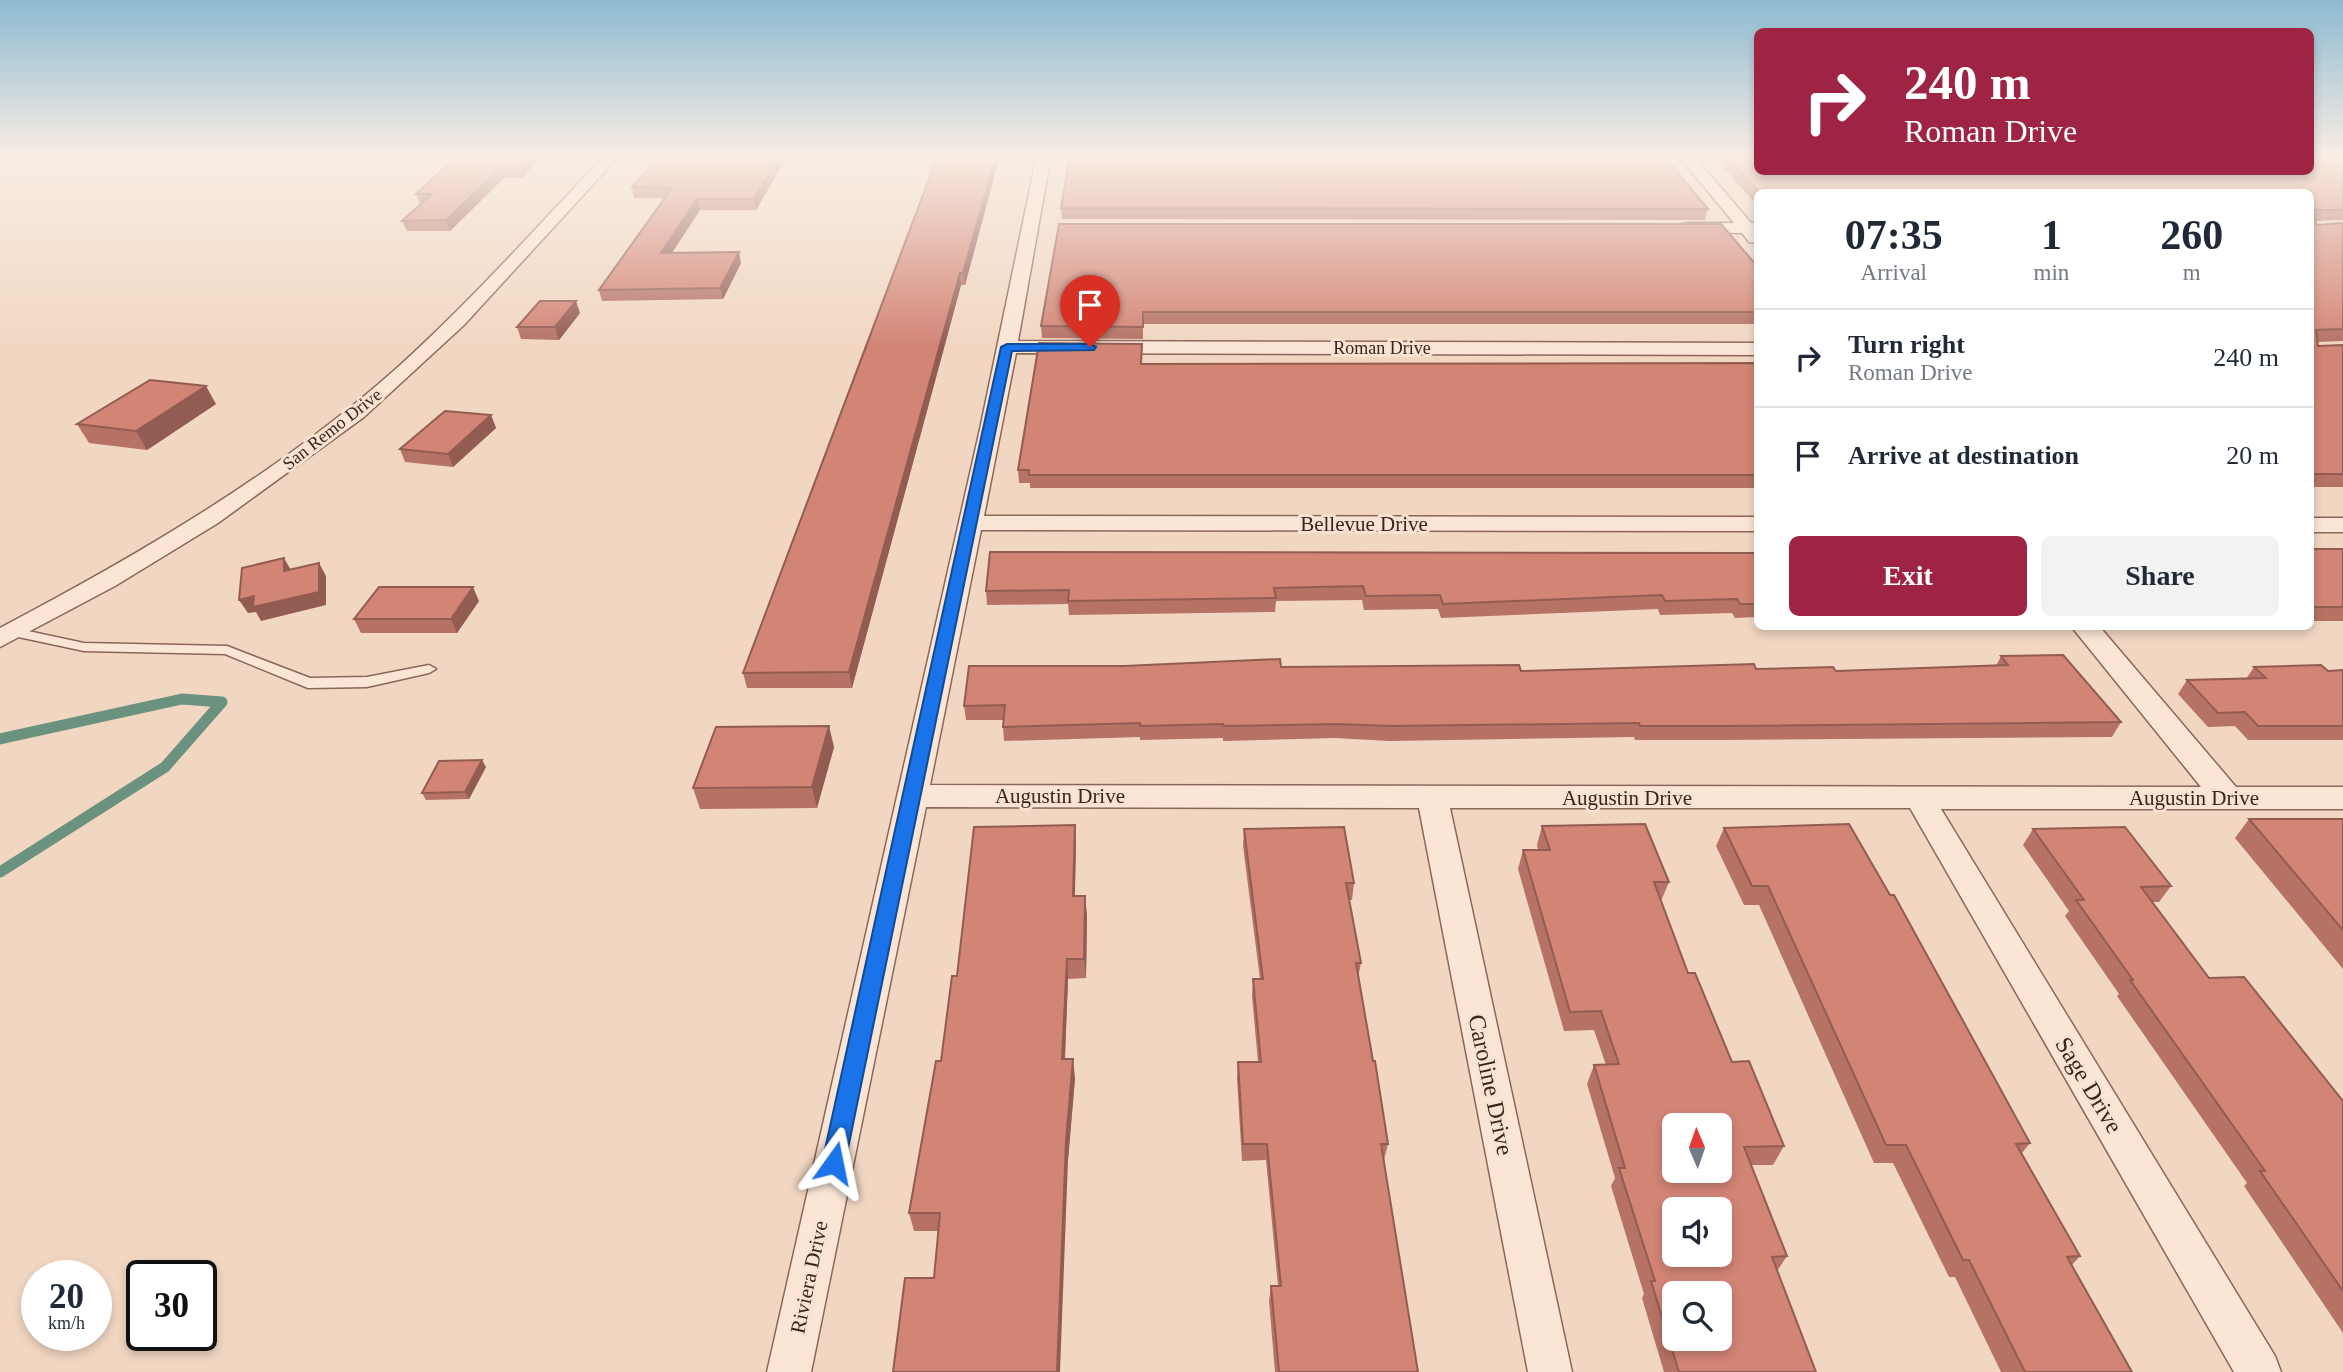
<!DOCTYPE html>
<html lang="en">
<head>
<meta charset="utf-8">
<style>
  :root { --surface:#fff; --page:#f2f2f3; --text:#1f2937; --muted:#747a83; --line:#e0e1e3; --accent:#9f2444 }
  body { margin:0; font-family:"Times New Roman",serif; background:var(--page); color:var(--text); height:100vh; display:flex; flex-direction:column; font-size:26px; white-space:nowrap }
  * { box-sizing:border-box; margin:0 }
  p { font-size:23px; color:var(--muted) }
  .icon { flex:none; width:38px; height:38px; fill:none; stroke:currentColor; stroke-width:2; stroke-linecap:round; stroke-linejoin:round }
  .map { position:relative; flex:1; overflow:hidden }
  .sheet { position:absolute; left:1754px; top:189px; width:560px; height:441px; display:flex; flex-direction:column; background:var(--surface); border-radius:10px; box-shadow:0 4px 10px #0003 }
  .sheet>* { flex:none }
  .top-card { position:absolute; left:1754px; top:28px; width:560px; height:147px; border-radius:10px; box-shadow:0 4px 10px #0003; background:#9f2444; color:#fff; overflow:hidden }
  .needle { width:46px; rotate:358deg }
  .tools { position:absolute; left:1662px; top:1113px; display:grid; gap:14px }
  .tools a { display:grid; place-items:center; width:70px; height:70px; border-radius:10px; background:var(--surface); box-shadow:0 4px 10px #0003; font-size:35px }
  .speed { position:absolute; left:21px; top:1260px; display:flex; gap:14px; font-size:35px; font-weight:700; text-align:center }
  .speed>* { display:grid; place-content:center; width:91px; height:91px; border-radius:50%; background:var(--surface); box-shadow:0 4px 10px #0003; line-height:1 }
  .speed small { font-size:18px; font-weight:400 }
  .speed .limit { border:4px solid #111; border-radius:10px; background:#fff; color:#111 }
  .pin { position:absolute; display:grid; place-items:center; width:60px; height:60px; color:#fff; margin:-72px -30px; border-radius:50% 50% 50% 0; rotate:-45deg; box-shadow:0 0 7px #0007 }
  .pin .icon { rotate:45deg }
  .me { position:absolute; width:77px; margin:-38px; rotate:12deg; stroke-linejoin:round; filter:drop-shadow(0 0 5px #0008) }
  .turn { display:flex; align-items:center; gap:24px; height:147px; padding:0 35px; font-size:32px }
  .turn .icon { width:91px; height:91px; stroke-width:2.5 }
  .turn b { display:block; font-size:49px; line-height:60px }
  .eta { display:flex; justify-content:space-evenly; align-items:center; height:119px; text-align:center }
  .eta b { font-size:42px; font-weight:600; line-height:49px }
  .cta { display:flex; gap:14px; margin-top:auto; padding:14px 35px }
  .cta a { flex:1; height:80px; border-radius:10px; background:var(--accent); color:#fff; font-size:28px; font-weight:600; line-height:80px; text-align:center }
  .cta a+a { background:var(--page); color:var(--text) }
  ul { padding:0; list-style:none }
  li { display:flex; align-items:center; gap:21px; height:98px; padding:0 35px; border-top:2px solid var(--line) }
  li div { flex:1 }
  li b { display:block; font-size:26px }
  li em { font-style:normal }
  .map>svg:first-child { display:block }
</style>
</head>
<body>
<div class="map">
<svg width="2343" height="1372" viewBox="0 0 2343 1372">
  <rect width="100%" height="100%" fill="#f1d7c2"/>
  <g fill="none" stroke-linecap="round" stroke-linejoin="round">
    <path stroke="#6b927e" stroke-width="11" d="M0 739 182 699 222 702 165 767 0 872"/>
    <defs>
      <path id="lane" d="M14 628 84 643 227 646 310 678 367 677 429 665 436 669 429 673 367 687 308 688 225 654 84 651 9 635 7 632Z"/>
      <path id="street" d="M605 155H620L464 325 364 417 218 523 115 586 0 647V628C140 554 279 473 398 367 471 301 537 227 605 155Z
        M1037 155H1051L1018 341 1757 343V355L1016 353 984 516 1757 517V531L981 530 930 785 2201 787 2071 626H2099L2236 787H2343V809H1941L2275 1356 2281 1372H2234L1910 808H1450L1572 1372H1528L1419 808 926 807 811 1372H767L980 429Z
        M1678 155H1693L1751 223H1757V243L1749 242 1742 233 1682 232 1680 228 1682 224 1688 223H1734Z
        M2310 518H2343V532H2310Z"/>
    </defs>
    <use href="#lane" stroke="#8c6658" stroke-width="3"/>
    <use href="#street" stroke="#8c6658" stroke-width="3"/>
    <use href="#lane" fill="#fbe6d6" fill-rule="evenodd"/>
    <use href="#street" fill="#fbe6d6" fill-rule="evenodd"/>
  </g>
  <path fill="#b57265" d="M543 155 522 178H504L450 231H407L402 221 420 204 416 194Z
    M788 155 756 210H700L672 253 741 263 723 299 602 301 599 290 664 198H634L632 187Z
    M938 155H1000L965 285H961L852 688H747L743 673Z
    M1712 155 2343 158V220L2316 221V225L2343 223V341L2317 342 2318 346 2343 345V487H2310V192H1757V205Z
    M1098 168 1708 209 1705 220 1062 219 1061 208Z
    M1059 224 1757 266V324H1143V339L1042 338 1041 326Z
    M580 313 559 340 521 339 517 327Z
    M1757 363V488H1030V483H1019L1018 470 1142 364Z
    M216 404 147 450 89 443 77 424Z
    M491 415 496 428 453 467 405 462 400 449Z
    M2310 549H2343V621H2310Z
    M1757 553V617L1735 618 1732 613 1660 615 1658 609 1441 618 1438 609 1364 610 1362 600 1276 601 1275 612 1069 615 1068 604 987 605 986 591Z
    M479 601 457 633H361L354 619Z
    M2001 656 2121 722 2112 737 1718 740H1635L1634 737 1389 741 1335 738 1223 741V738L1140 740V737L1004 741 1003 727V720H966L964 706 1281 667 1521 671 1756 669 1836 671 1996 666Z
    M2254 667 2328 671 2343 670V740H2248L2235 726 2208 727 2178 694 2187 680 2246 679Z
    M834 747 817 808 700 809 693 788Z
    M486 767 469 799 426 800 422 793Z
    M2249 819H2343V969L2235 838Z
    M1542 826 1669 882 1661 901 1688 973 1732 1062 1784 1146 1773 1165H1751L1787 1256 1777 1271 1816 1372H1664L1642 1298 1644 1294 1611 1186 1615 1178 1587 1084 1594 1065H1606L1594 1030 1564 1031 1518 869 1523 850H1538L1537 845Z
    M1724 828 2030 1143 2022 1153 2080 1256 2072 1265 2132 1372H2001L1955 1277H1949L1893 1163H1874L1759 905H1744L1716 846Z
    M1244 829 1354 883 1352 900H1349L1361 963 1358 978 1388 1144 1384 1160 1418 1372H1275L1269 1301 1271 1286H1278L1266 1160 1242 1161 1237 1079 1238 1062H1258L1252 996 1253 979H1260L1243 846Z
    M2033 829 2171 886 2159 902H2152L2209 978 2343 1101V1333L2244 1186 2247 1183 2117 996 2119 994 2065 916 2069 911 2023 845Z
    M1076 844 1075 896H1085L1087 916 1086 978 1068 979 1065 1059 1075 1078 1068 1160 934 1278 939 1231H914L909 1213 941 1061 957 976Z"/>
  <path fill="#935c52" d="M531 155H543L522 178 519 168Z
    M780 155H788L756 210 754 199Z
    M996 155H1000L965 285 963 273Z
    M500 168 504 178 450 231 446 220Z
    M697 199 700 210 664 264 661 253Z
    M739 252 741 263 723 299 720 288Z
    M960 273 961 285 852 688 849 672Z
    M576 301 580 313 559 340 555 327Z
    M206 386 216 404 147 450 136 431Z
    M491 415 496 428 453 467 448 454Z
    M284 558 292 572 284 571Z
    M319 563 326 576V605L261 621 256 612 248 613 239 600 254 596Z
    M473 587 479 601 457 633 451 619Z
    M829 726 834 747 817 808 812 787Z
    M482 760 486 767 469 799 465 792Z
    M1075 825 1076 844 1074 916 1073 896Z
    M1085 896 1087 916 1086 978 1084 959Z
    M1067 959 1068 979 1064 1078 1062 1059Z
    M1073 1059 1075 1078 1068 1160 1060 1372H1057L1066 1141Z"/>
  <path fill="#d28475" stroke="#935c52" stroke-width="2" fill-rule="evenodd" d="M458 155H531L519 168H500L446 220 402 221 432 194H416Z
    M660 155H780L754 199H697L661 253 739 252 720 288 599 290 672 188 632 187Z
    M938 155H996L963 273H960L849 672 743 673Z
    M1070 155H1091L1098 168 1100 155H1663L1708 209 1061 208Z
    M1724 155H1757V172H2310V155H2338L2343 158V210H2314L2316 225 2343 223V329L2316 330 2318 346 2343 345V474H2310V192H1759Z
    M1059 224H1721L1757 266V312H1143V327L1041 326Z
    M540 301H576L555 327H517Z
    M1039 343 1142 344 1141 364 1757 363V475H1029V470H1018Z
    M150 380 206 386 136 431 77 424Z
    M445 411 491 415 448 454 400 449Z
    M2310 549H2343V607H2310Z
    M990 552 1757 553V604H1740L1737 599 1665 601 1662 595 1443 604 1440 595 1366 596 1363 586 1274 588 1276 598 1068 601 1069 590 986 591Z
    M284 558V571L319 563V592L253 607 254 596 239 600 242 568Z
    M379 587H473L451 619H354Z
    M2063 655 2121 722 1724 726H1640L1639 723 1391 726 1337 724 1224 726 1223 724 1140 726V723L1003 727 1005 705 964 706 969 666H1124L1280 659 1281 667 1519 665 1521 671 1754 664 1756 669 1833 667 1836 671 2008 665 2001 656Z
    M2321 665 2328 671 2343 670V726H2258L2245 712 2218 713 2187 680 2266 678 2254 667Z
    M829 726 812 787 693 788 716 727Z
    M482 760 465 792 422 793 439 761Z
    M2249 819H2343V930Z
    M1645 824 1669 882H1654L1688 973H1695L1732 1062 1749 1061 1784 1146 1744 1147 1787 1256 1772 1257 1816 1372H1679L1651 1281H1655L1619 1168H1625L1594 1065 1619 1064 1601 1011 1570 1012 1523 850H1550L1542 826ZM1675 1125H1720V1171H1675ZM1675 1209H1720V1255H1675ZM1675 1293H1720V1339H1675Z
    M1849 824 1890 895H1894L2030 1143 2016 1144 2080 1256 2067 1257 2132 1372H2025L1969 1260H1963L1906 1145H1886L1768 886H1752L1724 828Z
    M1075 825 1073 896H1085L1084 959H1067L1062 1059H1073L1066 1141 1057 1372H893L905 1278H934L940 1213H909L936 1061H941L952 976H957L974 827Z
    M1344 827 1354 883H1346L1361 963H1356L1373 1061H1375L1388 1144H1381L1418 1372H1279L1271 1286H1281L1267 1144H1243L1238 1062H1261L1253 979H1263L1244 829Z
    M2125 827 2171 886 2141 887 2209 978 2244 977 2343 1101V1291L2260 1171H2265L2130 980H2133L2076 900H2084L2033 829Z"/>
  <linearGradient id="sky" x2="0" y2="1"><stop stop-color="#8dbad2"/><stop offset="0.45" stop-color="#f9ede4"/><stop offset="1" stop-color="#f9ede4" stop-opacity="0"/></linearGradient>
  <rect width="2343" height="347" fill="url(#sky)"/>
  <path fill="#1a73e8" stroke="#114b97" stroke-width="2" d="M1090 344 1096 347 1094 350 1012 351 845 1163 842 1170 834 1173 826 1170 822 1163 1001 347 1007 344Z"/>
  <g text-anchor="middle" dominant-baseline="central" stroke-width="6" stroke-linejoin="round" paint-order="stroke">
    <g font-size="18" fill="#3b241d" stroke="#f8e3d2">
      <text x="1382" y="348">Roman Drive</text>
      <text transform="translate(332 429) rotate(-38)">San Remo Drive</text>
    </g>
    <g font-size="21" fill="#3b241d" stroke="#f8e3d2">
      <text x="1364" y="524">Bellevue Drive</text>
      <text x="1060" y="796">Augustin Drive</text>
      <text x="1627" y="798">Augustin Drive</text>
      <text x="2194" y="798">Augustin Drive</text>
      <text transform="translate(809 1277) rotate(-78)">Riviera Drive</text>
    </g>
    <g font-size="24" fill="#3b241d" stroke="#f8e3d2">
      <text transform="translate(1491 1085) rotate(78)">Caroline Drive</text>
      <text transform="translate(2089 1085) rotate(59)">Sage Drive</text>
    </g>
  </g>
</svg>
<div class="tools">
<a><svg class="needle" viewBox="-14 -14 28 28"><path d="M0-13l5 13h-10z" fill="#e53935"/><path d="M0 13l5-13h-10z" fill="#747a83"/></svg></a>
<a><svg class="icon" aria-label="sound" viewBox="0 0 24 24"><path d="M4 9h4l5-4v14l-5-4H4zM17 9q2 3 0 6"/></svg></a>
<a><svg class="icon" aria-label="search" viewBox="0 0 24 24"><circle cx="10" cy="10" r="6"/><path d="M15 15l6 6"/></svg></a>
</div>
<div class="speed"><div>20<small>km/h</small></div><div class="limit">30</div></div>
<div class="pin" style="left:1090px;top:347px;background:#d93025"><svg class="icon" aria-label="arrive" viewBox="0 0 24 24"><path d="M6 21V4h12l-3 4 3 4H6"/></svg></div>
<svg class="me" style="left:834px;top:1163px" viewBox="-20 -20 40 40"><path d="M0-17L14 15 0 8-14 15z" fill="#1a73e8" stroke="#fff" stroke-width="4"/></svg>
<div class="top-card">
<div class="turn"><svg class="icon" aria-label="right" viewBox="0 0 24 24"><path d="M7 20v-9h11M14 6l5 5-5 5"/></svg><div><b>240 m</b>Roman Drive</div></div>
</div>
<section class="sheet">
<div class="eta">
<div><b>07:35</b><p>Arrival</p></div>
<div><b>1</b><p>min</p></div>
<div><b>260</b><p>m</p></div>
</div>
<ul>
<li><svg class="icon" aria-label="right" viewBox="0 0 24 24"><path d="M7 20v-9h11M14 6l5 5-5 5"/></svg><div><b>Turn right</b><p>Roman Drive</p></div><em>240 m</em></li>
<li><svg class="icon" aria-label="arrive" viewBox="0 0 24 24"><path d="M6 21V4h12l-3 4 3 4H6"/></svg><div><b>Arrive at destination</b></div><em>20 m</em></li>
</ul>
<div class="cta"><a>Exit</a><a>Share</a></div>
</section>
</div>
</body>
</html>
